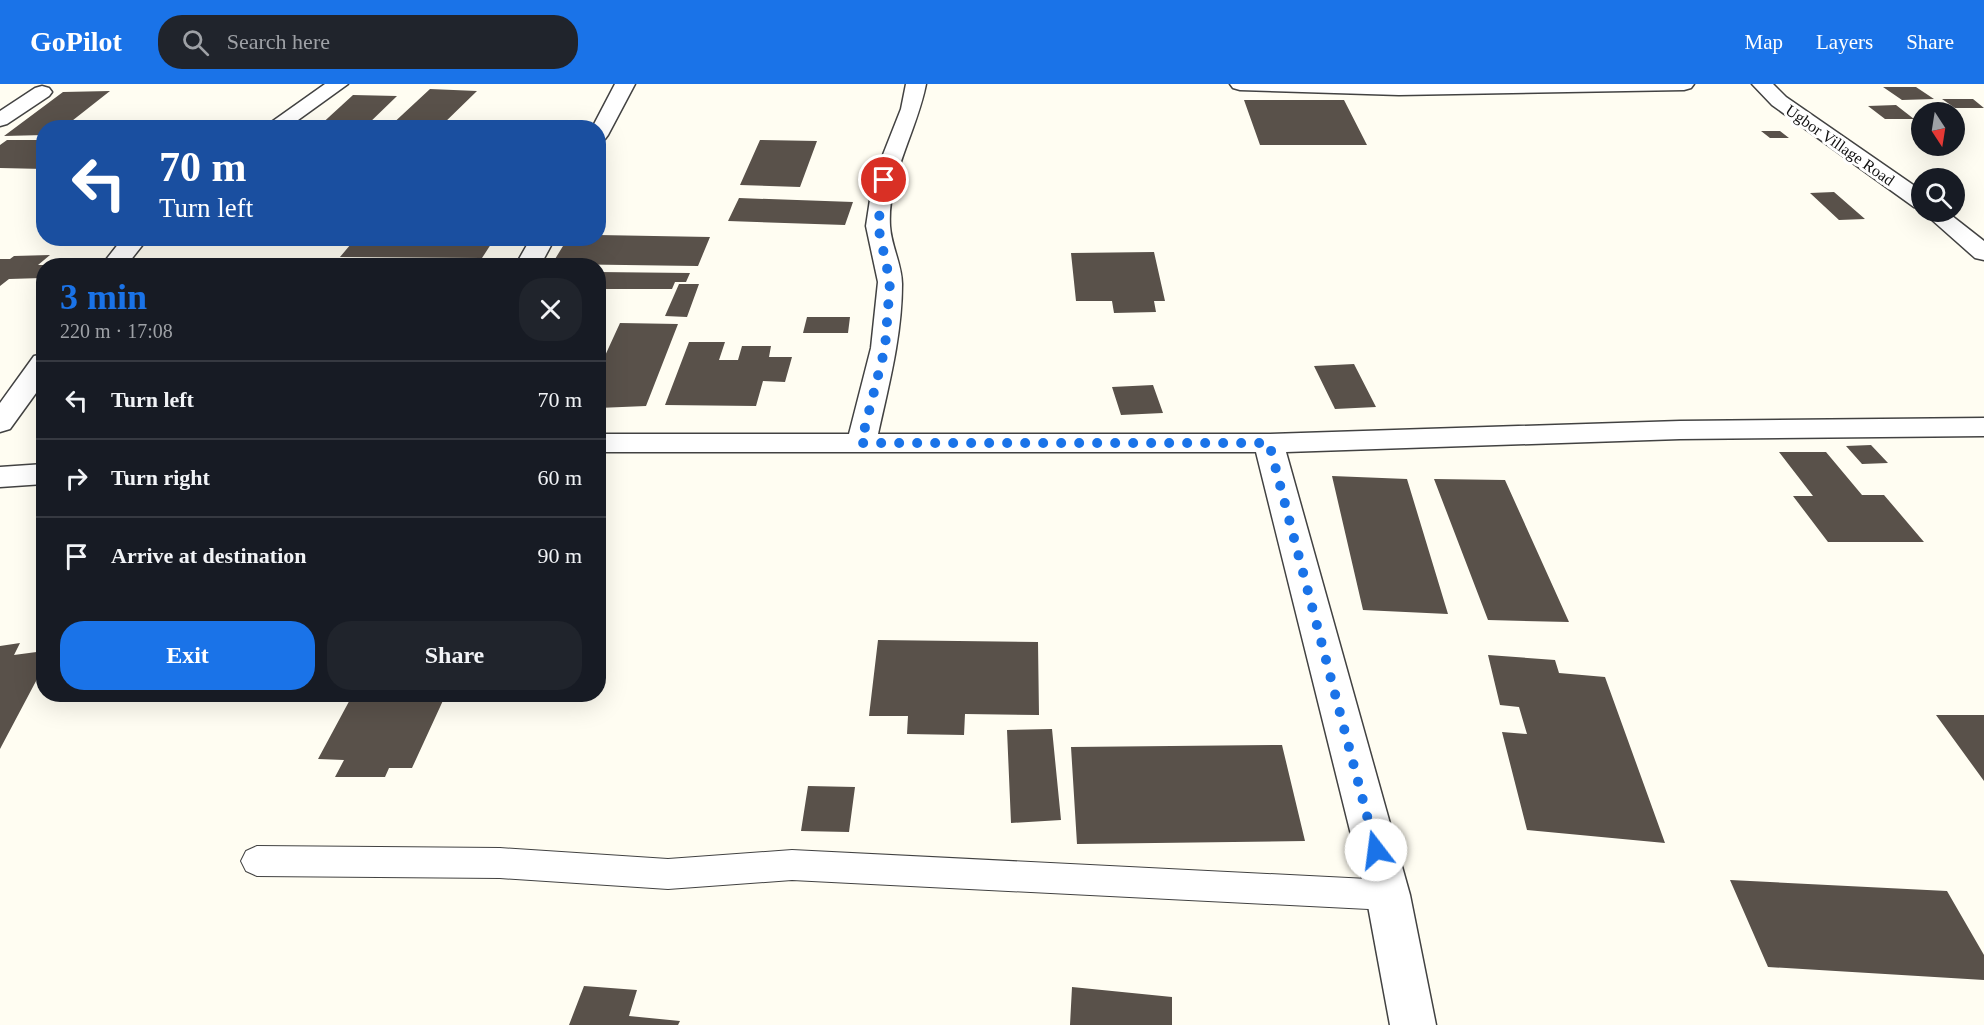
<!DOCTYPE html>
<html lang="en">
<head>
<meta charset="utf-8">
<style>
  :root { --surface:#171b24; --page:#20242c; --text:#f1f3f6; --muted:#9ea1a6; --line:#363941; --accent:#1a73e8 }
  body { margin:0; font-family:Georgia,serif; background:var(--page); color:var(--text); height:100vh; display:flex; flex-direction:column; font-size:22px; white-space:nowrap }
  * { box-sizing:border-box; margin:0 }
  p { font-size:20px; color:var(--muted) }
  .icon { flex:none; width:33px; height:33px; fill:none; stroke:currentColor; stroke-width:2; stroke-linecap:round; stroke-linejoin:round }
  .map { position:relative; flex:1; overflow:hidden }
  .panel { position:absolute; left:36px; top:174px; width:570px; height:444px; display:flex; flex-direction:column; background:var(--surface); border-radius:24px; box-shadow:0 6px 24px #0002 }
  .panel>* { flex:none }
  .guide { position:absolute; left:36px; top:36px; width:570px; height:126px; border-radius:24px; box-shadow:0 6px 24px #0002; background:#1a4fa0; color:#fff; overflow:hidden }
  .needle { width:39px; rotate:168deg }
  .tools { position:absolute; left:1911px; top:18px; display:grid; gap:12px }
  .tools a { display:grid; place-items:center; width:54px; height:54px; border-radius:50%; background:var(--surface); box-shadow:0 6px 24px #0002; font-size:30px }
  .pin { position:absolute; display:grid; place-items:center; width:51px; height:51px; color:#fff; margin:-26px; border:3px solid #fff; border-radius:50%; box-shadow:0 2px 6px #0007 }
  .me { position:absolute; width:66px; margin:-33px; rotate:345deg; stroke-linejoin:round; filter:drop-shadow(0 0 4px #0008) }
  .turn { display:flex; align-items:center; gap:21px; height:126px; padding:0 24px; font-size:27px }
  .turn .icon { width:78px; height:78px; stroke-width:2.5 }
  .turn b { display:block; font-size:42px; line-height:51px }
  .round { display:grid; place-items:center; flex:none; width:63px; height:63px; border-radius:24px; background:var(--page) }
  .summary { display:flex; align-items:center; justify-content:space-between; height:102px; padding:0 24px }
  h1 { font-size:36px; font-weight:700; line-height:45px; color:var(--accent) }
  .primary-button { display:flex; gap:12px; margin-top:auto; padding:12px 24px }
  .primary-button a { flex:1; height:69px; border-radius:24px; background:var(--accent); color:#fff; font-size:24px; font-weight:700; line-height:69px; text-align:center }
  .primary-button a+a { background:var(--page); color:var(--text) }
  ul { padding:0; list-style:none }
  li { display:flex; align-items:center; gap:18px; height:78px; padding:0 24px; border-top:2px solid var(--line) }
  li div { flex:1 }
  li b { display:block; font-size:22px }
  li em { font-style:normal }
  header { display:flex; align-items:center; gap:36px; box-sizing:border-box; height:84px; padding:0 30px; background:var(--accent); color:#fff }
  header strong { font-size:28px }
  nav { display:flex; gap:33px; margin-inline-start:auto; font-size:21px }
  .search { width:420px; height:54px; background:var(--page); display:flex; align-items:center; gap:15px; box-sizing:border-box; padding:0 21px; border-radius:24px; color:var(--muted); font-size:22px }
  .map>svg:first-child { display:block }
</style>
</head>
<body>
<header>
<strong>GoPilot</strong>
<div class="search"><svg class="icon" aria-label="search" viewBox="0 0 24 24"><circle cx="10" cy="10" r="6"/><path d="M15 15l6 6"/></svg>Search here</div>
<nav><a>Map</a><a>Layers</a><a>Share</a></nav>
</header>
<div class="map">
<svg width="1984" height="941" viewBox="0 0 1984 941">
  <rect width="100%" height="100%" fill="#fffdf2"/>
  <path fill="#59514a" d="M1883 3H1916L1934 15 1902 16Z
    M430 5 477 7 439 44H388Z
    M110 7 63 44H44V51L4 52 63 8Z
    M353 11 397 12 364 44H317Z
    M1942 15H1973L1984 24H1955Z
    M1244 16H1344L1367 61H1260Z
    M1896 21 1914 35H1885L1868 22Z
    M1761 47H1780L1789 54H1770Z
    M7 56H44V85L0 84V61Z
    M760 56 817 57 800 103 740 101Z
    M1834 108 1865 135 1839 136 1810 109Z
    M739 114 853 118 845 141 728 137Z
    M598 151 710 153 698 182 552 180 563 162H571L575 154H598Z
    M356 154H495L482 174 340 173Z
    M1154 168 1165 217H1154L1156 228 1114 229 1112 217H1076L1071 169Z
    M50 171 38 181H44L42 194 9 195 0 202V175H10L14 172Z
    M598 188 690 189 686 198H675L672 205H598Z
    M679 200H699L687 233 665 232Z
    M807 233H850L848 249H803Z
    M620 239 678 240 646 322 598 324V287Z
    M689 258H725L719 276H738L742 262H771L769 273H792L785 298 763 297 756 322 665 321Z
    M1354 280 1376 323 1335 325 1314 282Z
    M1153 301 1163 329 1121 331 1112 303Z
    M1871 361 1888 379 1862 380 1846 362Z
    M1779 368H1826L1862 411H1884L1924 458H1828L1793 412H1813Z
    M1332 392 1407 395 1448 530 1363 526Z
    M1434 395 1505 396 1569 538 1488 536Z
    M878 556 1038 558 1039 631 965 630 964 651 907 650 908 632H869Z
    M20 559 14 571 44 567V582L0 665V562Z
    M1488 571 1555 576 1559 589 1605 593 1665 759 1527 746 1502 648 1527 650 1519 623 1500 621Z
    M353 610H446L412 684H389L385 693H335L344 676 318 675Z
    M1936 631H1984V697Z
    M1052 645 1061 736 1011 739 1007 646Z
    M1282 661 1305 757 1077 760 1071 663Z
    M808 702 855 703 849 748 801 747Z
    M1730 796 1947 807 1984 871V896L1768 883Z
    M584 902 637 906 629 932 680 937 678 941H569Z
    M1072 903 1172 913V941H1070Z"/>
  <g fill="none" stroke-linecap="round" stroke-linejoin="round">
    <defs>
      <path id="service" d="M257 762 500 764 668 775 792 766 1388 796 1400 800 1405 811 1400 822 1388 826 792 796 668 805 500 794 257 792 246 787 241 777 246 767Z"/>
      <path id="minor" d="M325 0H348L287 44H263Z
        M615 0H635L608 51 605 55 598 57V44H592Z
        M906 0H926C917 47 887 93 890 142 891 161 902 181 902 200 902 251 889 300 878 350H1269L1680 337 1984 334V352L1680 355 1286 368 1410 811 1436 941H1390L1366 811 1256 368H598V350H849L871 264 878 198 866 142 873 96 901 25Z
        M1230 0H1694L1691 4 1684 6 1399 11 1240 6 1233 4Z
        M42 2 49 4 52 8 49 12 7 40 0 42V27L35 4Z
        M123 154H148L126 182H101Z
        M531 154H555L540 182H515Z
        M44 270V298L10 345 0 348V319L34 272Z
        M44 380V400L0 403V383Z"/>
      <path id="tertiary" d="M1752 0H1773L1786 13 1922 107V125L1914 123 1772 21Z
        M1923 128H1947L1984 157V176L1975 174Z"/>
    </defs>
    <use href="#service" stroke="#424242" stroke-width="2"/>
    <use href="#minor" stroke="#424242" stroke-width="3"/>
    <use href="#tertiary" stroke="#424242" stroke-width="3"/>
    <use href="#service" fill="#fff" fill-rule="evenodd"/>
    <use href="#minor" fill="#fff" fill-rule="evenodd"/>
    <use href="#tertiary" fill="#fff" fill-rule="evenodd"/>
  </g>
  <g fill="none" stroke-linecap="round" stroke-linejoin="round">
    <path stroke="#1a73e8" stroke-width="10" stroke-dasharray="0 18" d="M884 96 878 142 890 198 885 264 861 359H1269L1376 766"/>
  </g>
  <g text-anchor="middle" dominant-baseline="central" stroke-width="6" stroke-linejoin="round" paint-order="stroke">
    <g font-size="16" fill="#0f0f0f" stroke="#fff">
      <text transform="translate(1840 61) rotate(35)">Ugbor Village Road</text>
    </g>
  </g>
</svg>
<div class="tools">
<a><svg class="needle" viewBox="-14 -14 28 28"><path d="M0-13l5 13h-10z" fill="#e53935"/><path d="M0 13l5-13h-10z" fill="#9ea1a6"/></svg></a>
<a><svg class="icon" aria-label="search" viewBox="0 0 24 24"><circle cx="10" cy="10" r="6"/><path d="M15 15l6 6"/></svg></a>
</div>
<div class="pin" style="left:884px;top:96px;background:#d93025"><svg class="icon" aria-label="arrive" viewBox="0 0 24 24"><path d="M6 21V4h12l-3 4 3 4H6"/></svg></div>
<svg class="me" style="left:1376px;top:766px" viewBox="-20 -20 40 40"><circle r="19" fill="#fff"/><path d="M0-13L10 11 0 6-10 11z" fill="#1a73e8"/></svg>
<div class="guide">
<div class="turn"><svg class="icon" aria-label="left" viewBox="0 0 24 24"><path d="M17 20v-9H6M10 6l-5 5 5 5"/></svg><div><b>70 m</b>Turn left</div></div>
</div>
<section class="panel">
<div class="summary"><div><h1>3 min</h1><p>220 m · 17:08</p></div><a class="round"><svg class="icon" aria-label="close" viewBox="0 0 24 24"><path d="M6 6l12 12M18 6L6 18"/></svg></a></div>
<ul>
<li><svg class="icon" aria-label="left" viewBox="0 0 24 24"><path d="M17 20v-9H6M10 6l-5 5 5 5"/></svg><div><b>Turn left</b></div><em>70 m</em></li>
<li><svg class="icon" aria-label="right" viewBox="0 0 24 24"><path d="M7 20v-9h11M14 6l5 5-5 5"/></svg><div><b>Turn right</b></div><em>60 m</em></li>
<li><svg class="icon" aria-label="arrive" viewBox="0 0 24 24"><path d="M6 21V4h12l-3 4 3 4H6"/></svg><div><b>Arrive at destination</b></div><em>90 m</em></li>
</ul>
<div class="primary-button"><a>Exit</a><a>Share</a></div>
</section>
</div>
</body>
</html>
